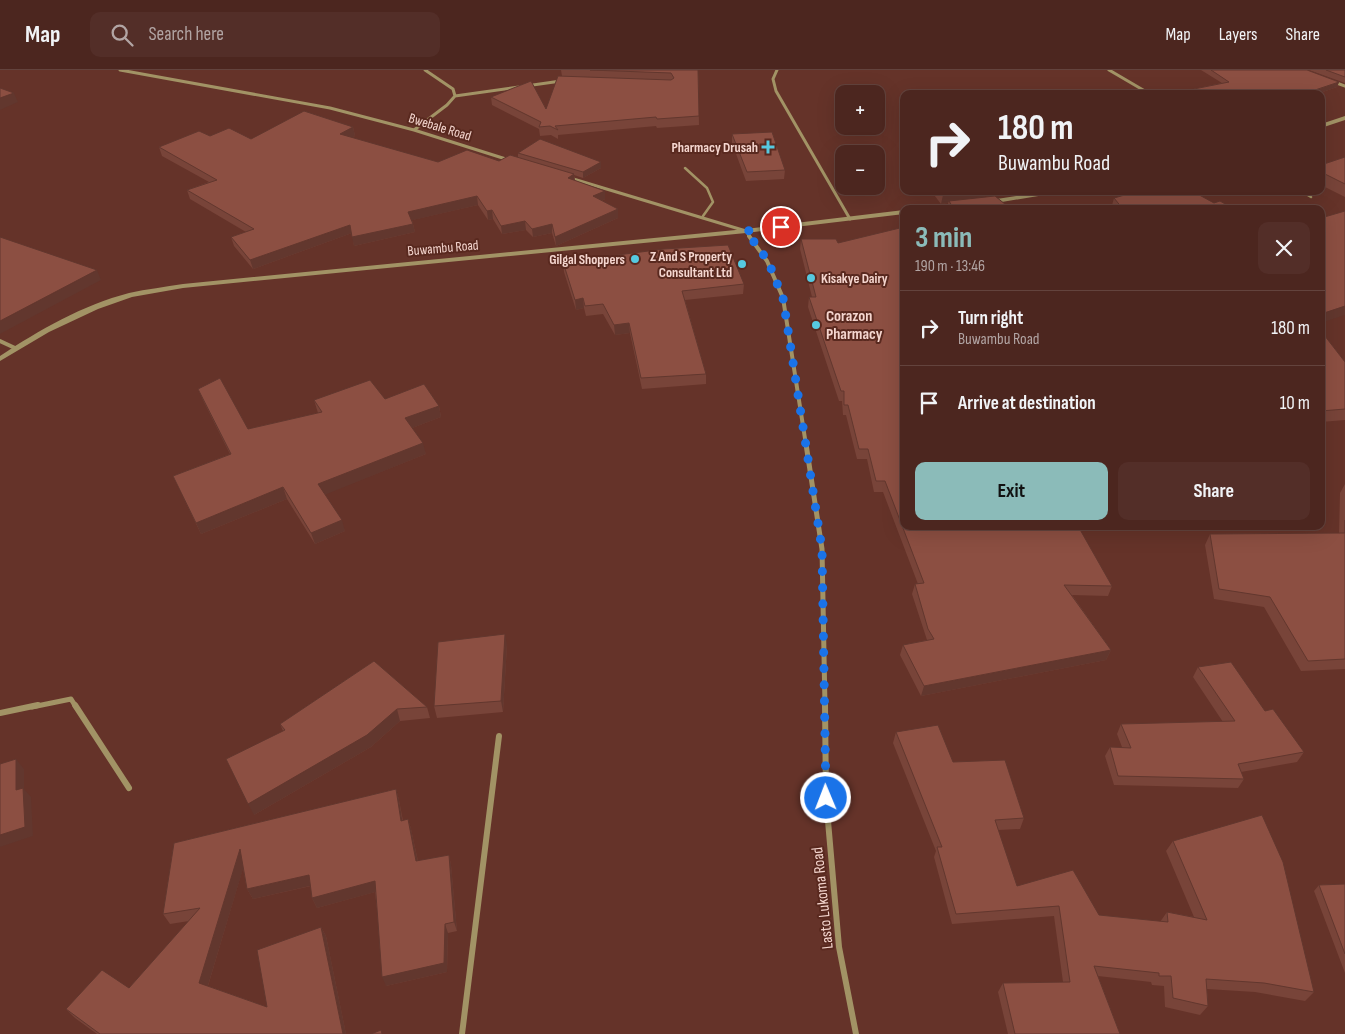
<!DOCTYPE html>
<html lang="en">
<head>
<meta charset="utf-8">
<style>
  :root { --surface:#4c261f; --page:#532e28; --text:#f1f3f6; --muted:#b2a5a4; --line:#63433d; --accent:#8bbbb9 }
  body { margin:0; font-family:"Sofia Sans Condensed",sans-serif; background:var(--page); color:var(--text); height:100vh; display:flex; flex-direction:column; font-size:19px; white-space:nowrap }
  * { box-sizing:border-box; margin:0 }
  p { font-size:16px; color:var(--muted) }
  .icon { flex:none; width:28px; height:28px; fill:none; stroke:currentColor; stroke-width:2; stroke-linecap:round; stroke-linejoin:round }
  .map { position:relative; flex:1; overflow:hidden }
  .drawer { position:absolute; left:900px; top:135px; width:425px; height:325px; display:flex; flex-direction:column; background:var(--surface); border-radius:10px; box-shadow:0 5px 20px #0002,0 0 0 1px var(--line) }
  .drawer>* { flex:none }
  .guide { position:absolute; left:900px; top:20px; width:425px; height:105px; border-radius:10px; box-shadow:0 5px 20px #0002,0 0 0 1px var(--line); background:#4c261f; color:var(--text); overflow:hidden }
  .tools { position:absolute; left:835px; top:15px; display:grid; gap:10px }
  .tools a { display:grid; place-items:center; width:50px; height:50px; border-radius:10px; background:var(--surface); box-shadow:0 5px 20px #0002,0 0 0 1px var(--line); font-size:25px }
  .pin { position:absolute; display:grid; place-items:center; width:42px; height:42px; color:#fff; margin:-21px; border:2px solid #fff; border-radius:50%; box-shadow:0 1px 5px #0007 }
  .me { position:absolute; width:55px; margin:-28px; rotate:359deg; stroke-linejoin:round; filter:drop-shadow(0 0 4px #0008) }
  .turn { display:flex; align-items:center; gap:18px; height:105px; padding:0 15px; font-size:22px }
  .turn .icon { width:65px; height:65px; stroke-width:2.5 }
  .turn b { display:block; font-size:35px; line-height:42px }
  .round { display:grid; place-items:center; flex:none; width:52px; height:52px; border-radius:10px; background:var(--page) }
  .overview { display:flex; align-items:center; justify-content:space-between; height:85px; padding:0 15px }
  h1 { font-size:30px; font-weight:700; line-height:38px; color:var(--accent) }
  .button { display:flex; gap:10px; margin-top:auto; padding:10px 15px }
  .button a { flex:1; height:58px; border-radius:10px; background:var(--accent); color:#111; font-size:20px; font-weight:700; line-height:58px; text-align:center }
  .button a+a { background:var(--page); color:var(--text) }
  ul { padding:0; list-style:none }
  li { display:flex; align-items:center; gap:15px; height:75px; padding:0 15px; border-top:1px solid var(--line) }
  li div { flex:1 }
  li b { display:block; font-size:19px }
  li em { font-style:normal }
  header { display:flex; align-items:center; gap:30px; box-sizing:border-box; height:70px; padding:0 25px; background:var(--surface); border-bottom:1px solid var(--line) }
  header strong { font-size:24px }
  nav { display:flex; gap:28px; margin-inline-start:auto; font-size:18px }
  .search { width:350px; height:45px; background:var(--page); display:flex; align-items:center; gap:12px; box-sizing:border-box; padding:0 18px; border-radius:10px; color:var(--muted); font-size:19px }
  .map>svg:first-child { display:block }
</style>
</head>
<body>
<header>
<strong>Map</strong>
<div class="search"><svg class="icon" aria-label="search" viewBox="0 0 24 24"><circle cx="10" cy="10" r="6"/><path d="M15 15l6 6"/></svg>Search here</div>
<nav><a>Map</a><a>Layers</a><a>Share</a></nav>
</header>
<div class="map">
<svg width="1345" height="964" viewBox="0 0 1345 964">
  <rect width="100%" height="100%" fill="#653329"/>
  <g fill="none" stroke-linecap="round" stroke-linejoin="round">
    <path stroke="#a29365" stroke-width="2.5" d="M685 98 707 118 713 132 703 146
      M1301 121 1311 127"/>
    <path stroke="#a29365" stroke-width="3" d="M120 0 330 38 414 60 509 90
      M777 0 773 9 776 21 850 149
      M1109 0 1150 24
      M1334 12 1345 16
      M455 26 561 11
      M414 60 447 35 455 26 453 19 425 0
      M570 108 746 161 750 167"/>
    <path stroke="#a29365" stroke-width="4" d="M749 166 767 191 783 228 806 375
      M0 271 15 278"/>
    <path stroke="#a29365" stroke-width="5" d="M806 374 822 479 825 637
      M32 637 71 629 76 637"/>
    <path stroke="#a29365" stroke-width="6" d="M75 635 129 718
      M825 635 826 728 839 877 856 964
      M0 643 38 635
      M462 964 499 666"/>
    <path fill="#a29365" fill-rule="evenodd" d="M1345 46V50L1321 58V54Z
      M1051 121H1068L990 134 987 132 990 130Z
      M959 134 961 135V137L932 139Z
      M904 140V144L746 163 183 218 132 227 98 239 49 262 0 291V286C39 260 83 235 129 223 147 219 165 217 183 214L746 159Z"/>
  </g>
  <path fill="#784439" d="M561 0H698L699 55 657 58 656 56 558 65V69L551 65 540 66 539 59 492 35 491 27 546 39 562 6Z
    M1201 0H1307L1339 12 1337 17 1317 24H1188L1189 20 1222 13Z
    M1309 0H1345V13Z
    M353 57 355 66 351 68 438 92 499 91 518 87V83L601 98 583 108 574 105 575 110 605 129 602 131 618 139V148L556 176 552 163 533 167 526 160 502 164 493 149 488 150 478 135 412 150 415 162 354 176 352 163 253 199 234 176 231 167 246 162 190 129 187 120 209 112 162 86 159 77 210 66 251 69Z
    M732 64 785 100 784 109 746 111 732 73Z
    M1345 87V127L1321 115V95Z
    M931 121H986L985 127 954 139H947L948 133 941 134Z
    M1114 128 1214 133 1234 139H1111Z
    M801 169 838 173 904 456 1112 516 1108 526 1072 525 1111 580 1106 590 921 626 900 585 903 575 927 570 912 524 915 514H918L883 422H874L867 389H857L846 345H843L842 331H839L808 237 809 227H812L800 179Z
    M563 192 744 214 743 224 685 230 706 304V314L642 319 630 263 615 265 603 244 586 246 584 238 576 240 564 202Z
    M1321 261 1345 292V350L1321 352Z
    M198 319 248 359 318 343 314 330 385 329 439 336 441 347 412 358 426 384 325 424 345 461 315 474 287 429 201 464 173 406 230 384 203 330Z
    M1345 414V599L1301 601 1264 537 1214 529 1205 475 1210 464 1339 463 1340 423Z
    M507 575 503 642 437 648 434 636Z
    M374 591 427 637 430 648 400 651 371 677 254 745 283 661 280 654Z
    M1198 597 1265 641 1304 682 1297 692 1241 702 1244 709 1238 718 1114 715 1105 686 1110 677H1122L1117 664 1121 654 1223 652 1193 607Z
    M896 662 953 692 1024 748 1020 759 998 760 1017 816 1099 845 1160 852 1167 842 1194 847 1166 781 1173 771 1314 922 1305 931 1255 922 1207 919 1208 936 1200 945 1165 937 1164 916 1152 915 1151 912 1098 906 1120 964H1008L998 922 1003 913 1063 912 1054 846 952 854 934 787 936 781 893 673Z
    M396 719 399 730 403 751 408 749 411 759 418 791 449 785 451 795 457 861 448 863 447 902 386 916 375 822 317 838 312 828 311 816 253 829 247 819 243 798 208 916 267 937 321 857 326 866 346 964H97L75 948 66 939 129 918 189 851 170 854 163 844 174 773Z
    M1345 814V903L1314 821 1319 815Z"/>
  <path fill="#62372e" d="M1339 12 1337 17 1317 24H1305Z
    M14 23 18 32 0 40V28Z
    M353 57 355 66 342 73 340 64Z
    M601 92V98L583 108V102Z
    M574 104 575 112 568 108Z
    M605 121V129L594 135 593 126Z
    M969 121H986L985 128 949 131 948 133 941 134 943 125Z
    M477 126 478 135 409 151 408 142Z
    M618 139V148L556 176 555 167Z
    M492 140 493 149 488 150 487 141Z
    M525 151 526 160 502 164 501 156Z
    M413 154 415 162 354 176 352 167Z
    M552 154V163L533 167 532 159Z
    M350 155 352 163 253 199 250 190Z
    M97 200 101 210 0 264V251Z
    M583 228 584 238 576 240 575 230Z
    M1345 236V245L1321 253V244Z
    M629 253 630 263 615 265 614 255Z
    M439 336 441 347 407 360 405 348Z
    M423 373 426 384 322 426 318 414Z
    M283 417 287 429 201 464 196 453Z
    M342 450 345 461 315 474 311 463Z
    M505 564 507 575 503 642 501 631Z
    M1111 580 1106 590 921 626 924 616Z
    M397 639 400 651 371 677 254 745 248 734Z
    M16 689 24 699V719L31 727 33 766 0 777V765L16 720Z
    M396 719 399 730 404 761 401 751Z
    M408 749 411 759 420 801 416 791Z
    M240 779 246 789 206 922 199 913Z
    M449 785 451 795 457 861 454 852Z
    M309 805 314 815 253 829 247 819Z
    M375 811 379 821 317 838 312 828Z
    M445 854 448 863 447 902 386 916 382 907Z
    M321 857 326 866 346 964H343Z"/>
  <path fill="#8c4f42" stroke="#62372e" d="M590 0H698L699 46 657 49 656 47 555 56 558 60 550 56 539 57 541 52 491 27 531 11 546 39 558 6 671 10 674 8 671 3Z
    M1211 0H1307L1339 12 1306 23 1307 24H1196L1189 20 1229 12Z
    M1326 0H1345V7Z
    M0 18 14 23 0 28Z
    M304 41 353 57 340 64 438 92 467 80 499 91 510 85 574 104 568 108 605 121 593 126 618 139 555 167 552 154 532 159 525 151 501 156 492 140 487 141 477 126 408 142 413 154 352 167 350 155 250 190 231 167 254 159 187 120 217 110 159 77 199 61 210 66 229 58 251 69Z
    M772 62 785 100 747 102 732 64Z
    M540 69 601 92 583 102 518 83Z
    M1345 87V114L1321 102V95Z
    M940 121H969L943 125Z
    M1139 121H1192L1214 133 1220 131 1234 139H1123L1114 128Z
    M995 126 1011 139H954L949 131Z
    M1255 136 1259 139H1248Z
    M1345 141V236L1321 244V148Z
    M904 157V456H1078L1112 516 1064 515 1111 580 924 616 903 575 934 569 928 559 915 514 924 513 885 411H876L868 379H859L848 335H844V321H841L809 227H816L801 169H836L838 173Z
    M0 167 97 200 0 251Z
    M728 175 744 214 682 221 706 304 641 308 629 253 614 255 603 234 585 236 583 228 575 230 563 192 664 179Z
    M1321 261 1345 292V339L1321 341Z
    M220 308 248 359 322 342 314 330 370 310 385 329 424 314 439 336 405 348 423 373 318 414 342 450 311 463 283 417 196 453 173 406 231 384 198 319Z
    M1345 450V589L1308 591 1270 527 1219 519 1210 464 1345 463Z
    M505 564 501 631 434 636 438 572Z
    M374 591 427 637 397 639 367 665 248 734 226 689 285 660 280 654Z
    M1231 592 1265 641 1273 639 1304 682 1238 694 1244 709 1118 706 1110 677 1131 678 1121 654 1235 651 1198 597Z
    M938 655 953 692 1005 690 1024 748 995 750 1017 816 1073 800 1099 845 1168 852 1167 842 1207 850 1173 771 1262 745 1283 792 1314 922 1264 913 1206 909 1208 936 1173 928 1171 906H1159V903L1094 896 1120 964H1015L1003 913 1070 912 1059 836 956 844 937 777H942L896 662Z
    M16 689V720L23 718 25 757 0 765V694Z
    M396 719 401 751 408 749 416 791 449 785 454 852 445 854 444 893 382 907 375 811 312 828 309 805 247 819 240 779 199 913 267 937 257 880 321 857 343 964H100L66 939 102 900 129 918 200 838 163 844 174 773Z
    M1345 814V884L1319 815Z
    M381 960 382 964H371Z"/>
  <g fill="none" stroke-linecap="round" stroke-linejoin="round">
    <path stroke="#1a73e8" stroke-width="9" stroke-dasharray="0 16.2" d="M781 157 746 161 768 191 783 228 822 479 826 728"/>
  </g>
  <g fill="#56c9e0" stroke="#59291f" stroke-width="2">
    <path d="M765.5 69.5h5v5h5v5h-5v5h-5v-5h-5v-5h5z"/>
    <circle cx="635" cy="189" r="5"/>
    <circle cx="742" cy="194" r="5"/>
    <circle cx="811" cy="208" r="5"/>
    <circle cx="816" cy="255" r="5"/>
  </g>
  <g text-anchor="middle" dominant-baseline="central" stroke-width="4" stroke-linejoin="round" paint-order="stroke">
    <g font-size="14" fill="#f5d6cf" stroke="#59291f">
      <text transform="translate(440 57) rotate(17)">Bwebale Road</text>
      <text transform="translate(443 178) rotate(-5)">Buwambu Road</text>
    </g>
    <g font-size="14" font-weight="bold" fill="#f5d6cf" stroke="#59291f" text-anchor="end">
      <text x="758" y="77">Pharmacy Drusah</text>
      <text x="732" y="186">Z And S Property<tspan x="732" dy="16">Consultant Ltd</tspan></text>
      <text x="625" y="189">Gilgal Shoppers</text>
      <text x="821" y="208" text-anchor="start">Kisakye Dairy</text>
    </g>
    <g font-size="16" font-weight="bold" fill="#f5d6cf" stroke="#59291f" text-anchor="start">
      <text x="826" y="246">Corazon<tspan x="826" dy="18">Pharmacy</tspan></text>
    </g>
    <g font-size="16" fill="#f5d6cf" stroke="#59291f">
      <text transform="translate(823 828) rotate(-96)">Lasto Lukoma Road</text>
    </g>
  </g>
</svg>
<div class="tools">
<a>+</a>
<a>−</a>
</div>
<div class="pin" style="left:781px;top:157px;background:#d93025"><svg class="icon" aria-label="arrive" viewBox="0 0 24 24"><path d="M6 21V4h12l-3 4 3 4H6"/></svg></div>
<svg class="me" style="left:826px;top:728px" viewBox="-20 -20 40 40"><circle r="17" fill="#1a73e8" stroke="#fff" stroke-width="3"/><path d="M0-11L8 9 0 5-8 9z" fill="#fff"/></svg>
<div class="guide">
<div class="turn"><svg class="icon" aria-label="right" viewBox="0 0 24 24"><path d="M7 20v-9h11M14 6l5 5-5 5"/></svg><div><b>180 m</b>Buwambu Road</div></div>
</div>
<section class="drawer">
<div class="overview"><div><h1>3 min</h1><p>190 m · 13:46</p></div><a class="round"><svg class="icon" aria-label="close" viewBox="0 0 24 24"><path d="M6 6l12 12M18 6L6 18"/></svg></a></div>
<ul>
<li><svg class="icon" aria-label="right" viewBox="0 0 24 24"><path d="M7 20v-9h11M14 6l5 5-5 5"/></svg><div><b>Turn right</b><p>Buwambu Road</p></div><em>180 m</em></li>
<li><svg class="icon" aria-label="arrive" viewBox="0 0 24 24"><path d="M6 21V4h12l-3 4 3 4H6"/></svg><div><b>Arrive at destination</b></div><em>10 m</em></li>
</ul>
<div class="button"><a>Exit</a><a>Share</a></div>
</section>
</div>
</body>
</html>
